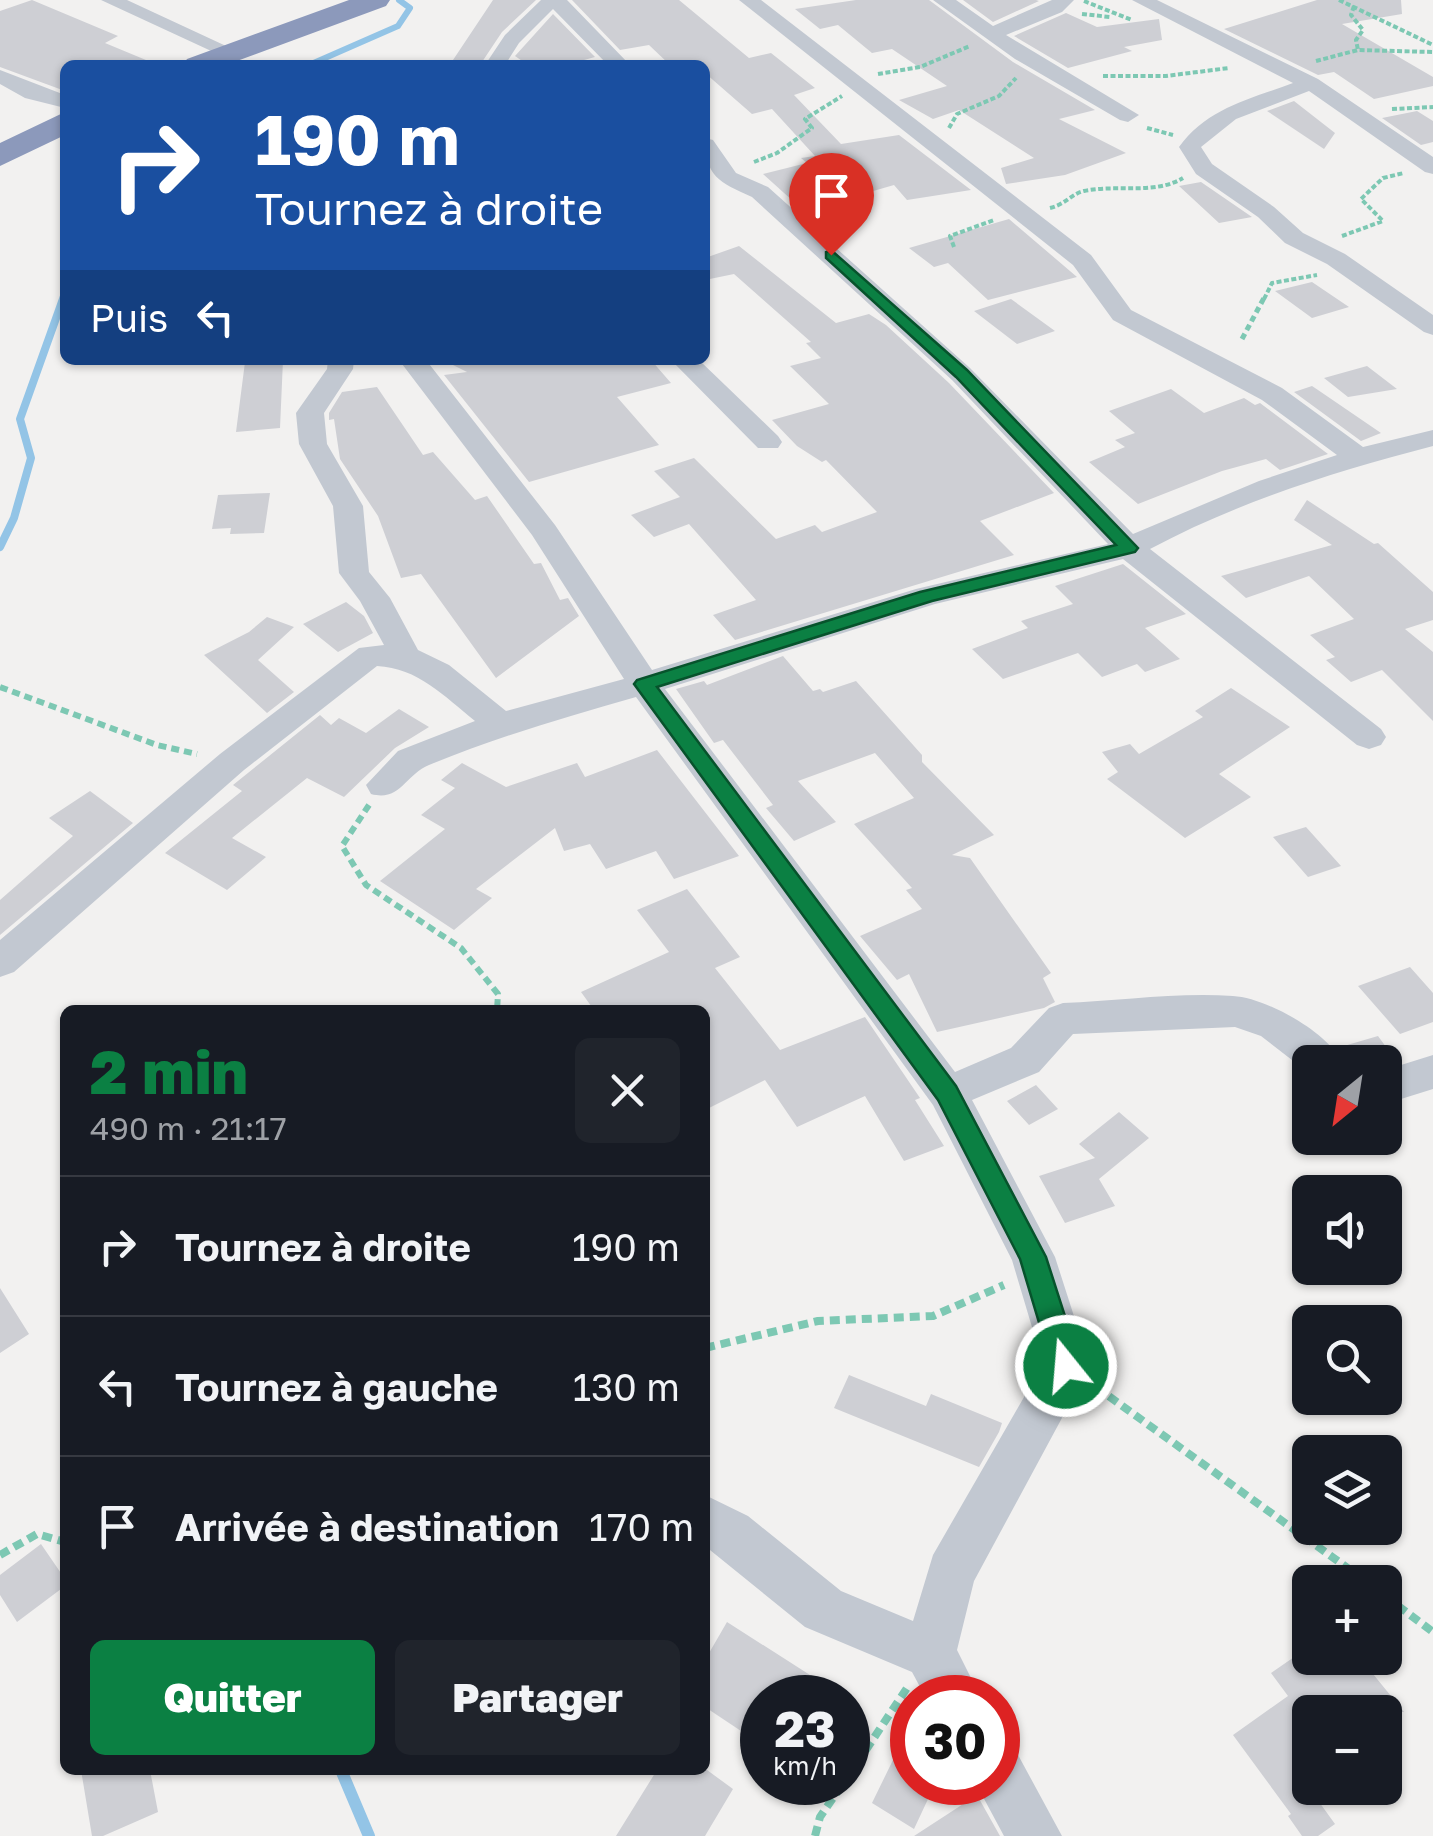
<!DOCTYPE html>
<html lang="fr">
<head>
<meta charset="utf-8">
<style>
  :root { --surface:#171b24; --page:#20242c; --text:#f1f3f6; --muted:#9ea1a6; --line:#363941; --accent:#0b8043 }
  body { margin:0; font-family:"Golos Text",sans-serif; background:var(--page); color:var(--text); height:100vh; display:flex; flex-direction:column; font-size:38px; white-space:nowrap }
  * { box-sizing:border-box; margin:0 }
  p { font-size:32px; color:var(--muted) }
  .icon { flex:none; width:55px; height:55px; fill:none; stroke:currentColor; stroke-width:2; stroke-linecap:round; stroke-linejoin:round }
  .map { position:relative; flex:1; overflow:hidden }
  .sheet { position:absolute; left:60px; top:1005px; width:650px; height:770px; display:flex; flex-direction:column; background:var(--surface); border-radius:15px; box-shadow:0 2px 8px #0004 }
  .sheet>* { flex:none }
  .banner { position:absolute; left:60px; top:60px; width:650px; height:305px; border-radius:15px; box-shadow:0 2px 8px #0004; background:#1a4fa0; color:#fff; overflow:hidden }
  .needle { width:65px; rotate:210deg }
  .fabs { position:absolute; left:1292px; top:1045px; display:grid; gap:20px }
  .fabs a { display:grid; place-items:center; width:110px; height:110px; border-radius:15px; background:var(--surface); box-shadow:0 2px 8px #0004; font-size:50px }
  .speed { position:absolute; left:740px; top:1675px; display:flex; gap:20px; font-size:50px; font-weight:700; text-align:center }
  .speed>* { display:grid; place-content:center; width:130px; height:130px; border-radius:50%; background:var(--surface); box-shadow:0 2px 8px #0004; line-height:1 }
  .speed small { font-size:25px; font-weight:400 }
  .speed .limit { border:15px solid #d22; background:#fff; color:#111 }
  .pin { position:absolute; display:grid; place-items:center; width:85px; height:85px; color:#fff; margin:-102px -42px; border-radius:50% 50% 50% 0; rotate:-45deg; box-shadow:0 0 10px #0007 }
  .pin .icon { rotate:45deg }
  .me { position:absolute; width:110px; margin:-55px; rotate:343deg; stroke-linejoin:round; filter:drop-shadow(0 0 8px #0008) }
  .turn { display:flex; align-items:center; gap:35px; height:210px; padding:0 30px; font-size:45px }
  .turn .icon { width:130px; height:130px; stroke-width:2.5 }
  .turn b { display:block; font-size:70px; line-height:85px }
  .then { display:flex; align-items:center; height:95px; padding:0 30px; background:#0003; gap:20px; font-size:38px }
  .round { display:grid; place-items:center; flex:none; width:105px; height:105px; border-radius:15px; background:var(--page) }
  .summary { display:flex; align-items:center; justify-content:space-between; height:170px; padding:0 30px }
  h1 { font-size:60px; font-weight:800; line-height:75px; color:var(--accent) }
  .button { display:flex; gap:20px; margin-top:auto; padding:20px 30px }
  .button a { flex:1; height:115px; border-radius:15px; background:var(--accent); color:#fff; font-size:40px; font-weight:800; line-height:115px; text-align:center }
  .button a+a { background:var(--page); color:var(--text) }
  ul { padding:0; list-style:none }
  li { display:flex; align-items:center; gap:30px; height:140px; padding:0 30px; border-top:2px solid var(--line) }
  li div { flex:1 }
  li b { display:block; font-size:38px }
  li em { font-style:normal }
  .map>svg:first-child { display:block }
</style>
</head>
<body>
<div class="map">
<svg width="1433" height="1836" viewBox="0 0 1433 1836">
  <rect width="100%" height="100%" fill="#f2f1f0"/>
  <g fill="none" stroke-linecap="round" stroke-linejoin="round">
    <path stroke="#93c4e6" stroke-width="6" d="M309 65 398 26 410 8 399 0
      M63 299 65 294"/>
    <path stroke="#93c4e6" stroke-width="8" d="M0 547 14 518 31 458 20 419 64 296"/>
    <path stroke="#93c4e6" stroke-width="12" d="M341 1770 369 1836"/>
  </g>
  <path fill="#cecfd4" d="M32 0 118 36 105 43 158 65H65V91L0 67V11Z
    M493 0H536L502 32 482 62 453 60Z
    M572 0H679L749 58 771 53 815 88 794 95 841 144 899 135 971 190 907 200 894 185 804 211 763 174 807 163 801 158 815 156 772 109 752 114 705 73V65H670L649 45 620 50Z
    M856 0H929L1013 62 1095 110 1059 119 1126 153 1065 175 1006 184 1001 168 1034 158 959 110 933 119 899 100 947 86 892 49 872 53 838 25 820 29 795 9Z
    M963 0H1036L1039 1 993 22Z
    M1317 0H1401L1402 14 1342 24 1433 77V86L1374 99 1334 72 1318 75 1224 29Z
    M1066 13 1097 27 1159 19 1162 40 1124 47 1132 51 1068 68 1014 36Z
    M553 14 595 57 566 65H528L515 56Z
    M1294 101 1335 133 1324 149 1267 111Z
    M1417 111 1433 121V142L1421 145 1382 118Z
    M1201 182 1252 217 1219 223 1179 186Z
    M1009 219 1077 277 988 300 948 263 934 267 909 248Z
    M739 246 836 323 869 314 886 325 949 383 1054 493 980 521 1014 555 735 640 713 615 756 600 689 524 654 537 631 515 680 497 654 471 694 458 776 539 815 525 822 532 877 512 826 460 822 462 797 446 772 420 829 404 790 366 821 358 806 343 811 342 734 274 705 280V258Z
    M1312 282 1349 307 1312 318 1275 291Z
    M1011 299 1055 331 1017 344 974 311Z
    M283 360 280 428 236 432 245 362Z
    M443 360H651L671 383 617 397 659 445 529 482 444 375 467 372Z
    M1367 366 1397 389 1348 397 1324 378Z
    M1312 386 1318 390 1381 433 1361 441 1294 392Z
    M377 387 423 455 433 452 475 500 487 496 534 564 541 563 560 600 568 598 579 616 496 678 421 574 401 578 378 516 340 459 334 419 329 420V413L342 392Z
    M1171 389 1204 413 1244 398 1255 405 1260 403 1328 454 1280 470 1266 459 1222 471 1138 504 1089 462 1125 447 1115 440 1135 433 1109 411Z
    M270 493 264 533 230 534 231 528 212 529 218 495Z
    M1307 500 1374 544 1378 543 1433 592V620L1405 629 1433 652V721L1382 670 1351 682 1326 660 1335 657 1310 635 1354 619 1309 576 1246 598 1221 576 1332 545 1294 520Z
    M1123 564 1186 614 1145 628 1180 659 1145 672 1137 664 1102 677 1078 653 1003 679 972 649 1028 628 1021 621 1073 604 1055 586Z
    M346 602 364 616 373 633 338 652 303 624Z
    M267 617 294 627 258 660 294 692 267 713 204 655 249 632Z
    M783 656 813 691 820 689 823 692 856 681 922 755V762L994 835 952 855 970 858 1051 973 1043 978 1055 1002 1044 1008 937 1032 909 974 897 980 860 936 922 909 906 890 912 888 854 824 914 798 875 753 798 781 836 822 794 841 766 808 773 805 723 740 714 743 676 689 704 681 707 685Z
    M1231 688 1290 727 1219 774 1251 797 1185 838 1107 779 1118 772 1102 752 1130 744 1139 754 1203 717 1195 711Z
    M399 709 429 727 395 748 344 797 307 778 232 838 266 857 227 890 165 853 242 791 233 785 320 715 331 725 339 718 366 733Z
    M657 750 739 856 674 879 656 851 606 869 590 844 564 851 555 828 476 889 492 898 454 930 380 881 445 829 421 815 455 788 441 780 462 763 506 787 577 763 585 777Z
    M90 791 133 823 0 935V900L73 836 49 818Z
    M1306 827 1341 866 1308 877 1273 837Z
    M687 889 740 957 715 968 780 1050 865 1017 920 1098 915 1100 944 1146 904 1161 865 1096 797 1127 765 1080 705 1110V1010H594L581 992 669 952 637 910Z
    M1410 967 1433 993V1022L1400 1034 1358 986Z
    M1378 1036 1397 1062H1346L1337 1048Z
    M1036 1085 1058 1109 1029 1125 1007 1101Z
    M1119 1112 1149 1138 1099 1179 1115 1206 1065 1223 1039 1176 1095 1158 1079 1144Z
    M0 1288 29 1334 0 1353Z
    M849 1375 926 1406 931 1394 1002 1423 999 1432 979 1467 834 1408Z
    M41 1544 65 1579V1586L17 1622 0 1595V1575Z
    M727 1622 810 1675 846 1698H762V1745L705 1707V1660Z
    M1310 1646V1658H1360L1404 1712H1310V1784L1305 1788H1309L1335 1824 1318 1836H1302L1288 1816 1291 1814 1233 1735 1288 1696 1271 1673Z
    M912 1721V1782H936L914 1829 872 1803Z
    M81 1770H150L158 1812 103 1836H92Z
    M657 1770H707L733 1789 705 1836H616Z
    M977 1795 1000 1836H914Z"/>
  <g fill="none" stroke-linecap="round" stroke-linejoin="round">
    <path stroke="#7dc8b3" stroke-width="4" stroke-dasharray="5 2.5" stroke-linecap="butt" d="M1339 0 1433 45
      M1084 1 1132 20
      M1354 6 1351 15 1363 30 1356 40 1358 50
      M1082 14 1110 17
      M1316 61 1358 50 1433 52
      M878 74 920 67 970 46
      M1103 76H1166L1229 68
      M1392 109 1433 107
      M949 128 957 114 999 96 1016 78
      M1147 128 1173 135
      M754 162 777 153 812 128 805 119 842 96
      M1050 208C1066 204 1071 194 1084 191 1118 184 1155 195 1183 178
      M1342 236 1383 221 1361 199 1383 178 1404 173
      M954 247 950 236 994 220
      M1264 299 1272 283 1317 275"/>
    <path stroke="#7dc8b3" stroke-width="5" stroke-dasharray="6 4" stroke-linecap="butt" d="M1242 339 1265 296"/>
    <path stroke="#7dc8b3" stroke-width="6" stroke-dasharray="8 5" stroke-linecap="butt" d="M0 687 157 745 197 754
      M369 805 342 846 366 885 461 948 498 994 497 1010"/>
    <path stroke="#7dc8b3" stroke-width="8" stroke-dasharray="10 6" stroke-linecap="butt" d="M705 1348 818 1321 933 1316 1004 1285
      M1096 1387 1367 1582
      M0 1555 37 1534 65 1542
      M1385 1596 1433 1632
      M848 1777 907 1688
      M815 1836 820 1817 844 1782"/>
    <path fill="#c2c8d1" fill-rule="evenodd" d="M101 0H127L239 52 236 56H222Z
      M541 0H567L630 65H608L553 9 519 43 505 65H485L505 35Z
      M739 0H761L1091 255 1131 310 1282 388 1363 447 1433 430V446C1336 471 1238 502 1150 549L1381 729 1386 737 1381 745 1369 749 1357 745 1123 559 935 604 665 689 955 1072 1011 1048 1049 1008 1063 1003C1118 1001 1178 992 1233 996 1267 998 1327 1032 1342 1062H1310V1074L1261 1036 1235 1027 1073 1034 1039 1072 972 1100 1055 1257 1090 1366 974 1581 957 1650 981 1698H926L912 1672 805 1627 705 1546V1495L748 1516 841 1591 913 1621 933 1555 1043 1364 1012 1260 933 1105 636 697C566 717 497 737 429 765 405 775 400 802 371 794L366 785 398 751 475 721C444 696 418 668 377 666L244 770 14 972 0 977V940L220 754 359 648 384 645 360 601 339 573 333 506 299 444 296 413 327 369 328 360H354L353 369 324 413 327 444 363 506 369 572 390 598 418 650 449 665 506 711 624 679 532 535 399 360H426L555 525 652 670 916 589 1108 544 952 380 752 197C719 182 705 177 705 138L713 140 736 173 768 187 970 368 1133 534 1259 481 1337 455 1262 400 1113 320 1073 265Z
      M933 0H956L993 26 1052 0H1074L1062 12 1006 35 1139 115 1128 122 1120 120 1015 59Z
      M1132 0H1157L1318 79 1433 157V174L1425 172 1309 91 1236 119 1201 147 1212 164 1274 207 1303 233 1345 254 1433 315V335L1424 332 1327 264 1285 243 1258 217 1196 174 1179 147C1207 108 1250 99 1293 83Z
      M0 70 65 95V108L25 98 0 84Z
      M671 360H699L778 436 782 442 778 448H758Z
      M1433 1055V1089L1385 1104V1070Z
      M998 1745 1017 1753 1062 1836H1004L975 1782H998Z"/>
    <path fill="#8c99bb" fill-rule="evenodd" d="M349 0H390L386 6 226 65H183L187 59Z
      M65 112V135L0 166V143Z"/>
  </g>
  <path fill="#0b8043" stroke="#07532c" stroke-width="2.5" d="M831 250 967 370 1138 548 1135 552 932 601 657 687 956 1086 1046 1257 1081 1366 1076 1375 1066 1379 1057 1375 1052 1366 1020 1259 938 1100 634 684 637 680 920 592 1116 545 956 377 826 258V252Z"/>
</svg>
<div class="fabs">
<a><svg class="needle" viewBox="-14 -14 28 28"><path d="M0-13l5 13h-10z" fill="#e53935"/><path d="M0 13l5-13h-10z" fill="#9ea1a6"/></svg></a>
<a><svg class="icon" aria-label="sound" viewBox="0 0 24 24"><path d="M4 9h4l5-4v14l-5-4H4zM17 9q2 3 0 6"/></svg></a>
<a><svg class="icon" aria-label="search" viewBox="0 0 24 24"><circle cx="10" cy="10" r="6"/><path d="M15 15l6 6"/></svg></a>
<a><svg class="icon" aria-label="layers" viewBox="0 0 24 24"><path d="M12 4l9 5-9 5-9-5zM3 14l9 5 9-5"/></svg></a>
<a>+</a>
<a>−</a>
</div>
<div class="speed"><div>23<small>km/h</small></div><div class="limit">30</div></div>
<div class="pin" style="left:831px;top:255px;background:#d93025"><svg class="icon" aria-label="arrive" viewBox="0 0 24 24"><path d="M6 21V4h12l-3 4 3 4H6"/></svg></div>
<svg class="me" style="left:1066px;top:1366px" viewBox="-20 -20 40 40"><circle r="17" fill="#0b8043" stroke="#fff" stroke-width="3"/><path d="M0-11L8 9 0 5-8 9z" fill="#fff"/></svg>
<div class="banner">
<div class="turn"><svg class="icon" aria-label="right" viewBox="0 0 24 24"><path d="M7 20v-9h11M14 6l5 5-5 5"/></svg><div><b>190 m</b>Tournez à droite</div></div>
<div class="then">Puis<svg class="icon" aria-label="left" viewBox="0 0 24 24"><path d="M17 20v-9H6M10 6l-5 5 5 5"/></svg></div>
</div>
<section class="sheet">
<div class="summary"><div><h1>2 min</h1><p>490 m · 21:17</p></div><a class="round"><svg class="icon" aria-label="close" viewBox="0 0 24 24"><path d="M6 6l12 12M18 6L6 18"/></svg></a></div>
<ul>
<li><svg class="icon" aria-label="right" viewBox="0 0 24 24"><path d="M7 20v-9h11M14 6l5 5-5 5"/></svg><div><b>Tournez à droite</b></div><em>190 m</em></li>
<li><svg class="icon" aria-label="left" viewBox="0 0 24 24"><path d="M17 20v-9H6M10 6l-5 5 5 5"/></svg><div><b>Tournez à gauche</b></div><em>130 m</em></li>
<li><svg class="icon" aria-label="arrive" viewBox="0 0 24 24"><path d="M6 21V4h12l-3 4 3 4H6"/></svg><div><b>Arrivée à destination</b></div><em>170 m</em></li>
</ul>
<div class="button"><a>Quitter</a><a>Partager</a></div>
</section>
</div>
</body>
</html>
